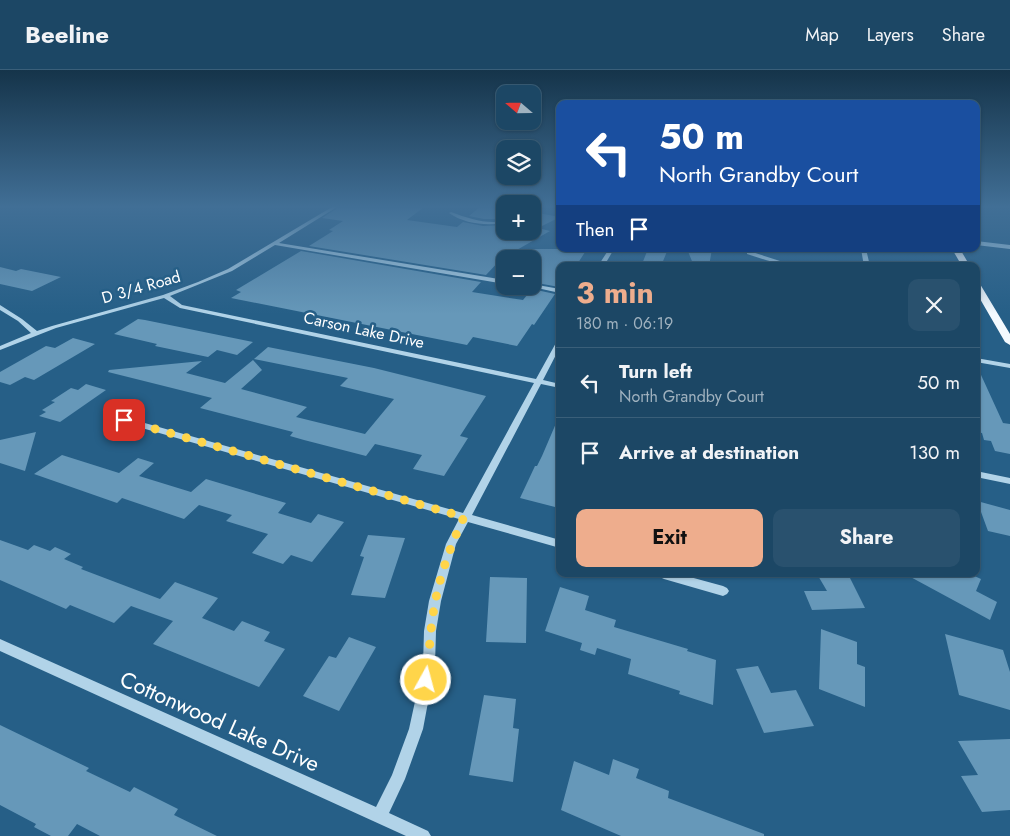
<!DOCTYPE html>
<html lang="en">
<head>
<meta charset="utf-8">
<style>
  :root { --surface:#1c4765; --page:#29516e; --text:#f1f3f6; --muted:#a0b2bf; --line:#3a5f79; --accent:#eead8d }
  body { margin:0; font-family:Jost,sans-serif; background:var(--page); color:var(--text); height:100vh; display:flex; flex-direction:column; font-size:19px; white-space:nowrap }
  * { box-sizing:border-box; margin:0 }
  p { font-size:16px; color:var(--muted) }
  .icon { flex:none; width:28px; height:28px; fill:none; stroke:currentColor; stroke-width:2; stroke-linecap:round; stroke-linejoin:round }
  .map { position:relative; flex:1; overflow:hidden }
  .details { position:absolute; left:556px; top:192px; width:424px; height:315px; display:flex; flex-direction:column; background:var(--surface); border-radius:10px; box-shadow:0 1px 4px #0004,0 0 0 1px var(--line) }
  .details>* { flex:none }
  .hud { position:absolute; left:556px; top:30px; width:424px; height:152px; border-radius:10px; box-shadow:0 1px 4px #0004,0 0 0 1px var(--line); background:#1a4fa0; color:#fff; overflow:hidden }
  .needle { width:32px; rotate:290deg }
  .controls { position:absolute; left:496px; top:15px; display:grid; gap:10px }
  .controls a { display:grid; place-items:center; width:45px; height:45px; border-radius:10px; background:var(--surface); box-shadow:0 1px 4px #0004,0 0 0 1px var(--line); font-size:25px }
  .pin { position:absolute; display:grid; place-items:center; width:42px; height:42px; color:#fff; margin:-21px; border-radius:10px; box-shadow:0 2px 8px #0006 }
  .me { position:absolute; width:55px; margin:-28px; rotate:7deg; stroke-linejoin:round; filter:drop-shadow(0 0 4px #0008) }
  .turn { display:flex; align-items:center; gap:18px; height:105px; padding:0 20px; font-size:22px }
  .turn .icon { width:65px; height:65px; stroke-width:2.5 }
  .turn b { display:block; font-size:35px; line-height:42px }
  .then { display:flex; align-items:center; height:48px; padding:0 20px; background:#0003; gap:10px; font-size:19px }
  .round { display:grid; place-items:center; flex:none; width:52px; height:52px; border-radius:10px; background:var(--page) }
  .summary { display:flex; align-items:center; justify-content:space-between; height:85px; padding:0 20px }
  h1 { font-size:30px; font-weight:700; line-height:38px; color:var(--accent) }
  .primary-button { display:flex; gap:10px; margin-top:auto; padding:10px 20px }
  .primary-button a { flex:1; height:58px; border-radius:10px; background:var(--accent); color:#111; font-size:20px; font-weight:700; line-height:58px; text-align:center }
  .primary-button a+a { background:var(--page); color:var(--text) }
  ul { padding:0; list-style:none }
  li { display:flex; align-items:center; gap:15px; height:70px; padding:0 20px; border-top:1px solid var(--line) }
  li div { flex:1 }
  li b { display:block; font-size:19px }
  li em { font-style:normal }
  header { display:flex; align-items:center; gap:30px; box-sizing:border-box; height:70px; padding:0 25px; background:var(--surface); border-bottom:1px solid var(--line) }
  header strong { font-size:24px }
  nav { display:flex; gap:28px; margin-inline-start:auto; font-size:18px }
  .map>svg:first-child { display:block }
</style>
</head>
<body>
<header>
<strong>Beeline</strong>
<nav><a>Map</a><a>Layers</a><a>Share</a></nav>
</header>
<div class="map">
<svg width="1010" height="766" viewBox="0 0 1010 766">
  <rect width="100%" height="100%" fill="#265f87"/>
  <path fill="#6698b9" d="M339 137H424L407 150 457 157 463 152 483 156 505 155V161H532V142L560 147 538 158 550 161 501 189 486 205 309 176 333 161 329 160 343 151 322 148Z
    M480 137 505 138V149H484L469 146Z
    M532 179H587L576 196H560L559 217 532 212Z
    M648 179H668L661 196 642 194Z
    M687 179H712L709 196H694Z
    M301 181 481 212 472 222 523 230 532 219 555 224 534 255 532 254 517 276 473 267 467 275 231 228 241 222 236 220Z
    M0 197 16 201 21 199 61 207 32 221 0 214Z
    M138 249 145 250 253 272 237 285 217 280 208 287 155 276 157 274 114 264Z
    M73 268 95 274 34 310 25 307 10 315 0 312V302L46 276 55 278Z
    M268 277 374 298 486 326 460 366 468 368 444 406 413 399 422 385 375 374 366 386 304 370 290 366 293 362 200 338 212 328 108 302 109 300 202 291 186 303 225 313 253 290 262 300 241 319 307 337 296 347 365 364 394 329 340 316 348 308 254 289Z
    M976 294 1003 353 1010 354V384L995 381 991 371 984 370 982 363 976 362Z
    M86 314 106 320 60 352 39 346 46 342 42 340 55 332 51 331 71 318 78 320Z
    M560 344V425L555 437 520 428 535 396H537L542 386Z
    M36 362 25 401 0 393V370Z
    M62 385 119 403 138 388 154 393 139 406 191 422 206 409 286 433 278 443 311 453 318 444 344 452 312 492 291 485 283 494 252 483 268 464 226 451 232 445 199 435 184 449 122 428 117 433 34 404Z
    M977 431 1010 440V466L988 461Z
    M368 465 405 468 385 528 351 525 364 487 360 486Z
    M0 470 28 480 34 475 50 481 55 477 71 484 64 489 83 497 81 499 160 529 175 512 202 522 218 528 202 548 234 561 242 551 270 562 264 571 285 579 259 617 153 574 173 551 131 536 114 553 70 535 66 539 0 510Z
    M817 504H848L865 538 812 540 804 521H827Z
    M905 504H970L981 509 976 521 997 532 990 550Z
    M490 507 527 508 526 573 486 572Z
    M560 517 589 526 585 540 616 550 614 557 688 579 687 581 716 590 713 635 679 624 680 621 628 604 631 589 597 578 595 585 580 580 582 573 545 561Z
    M821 559 857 572V594L865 597V637L819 619Z
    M945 564 1003 580 1010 602V640L959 625Z
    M349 567 376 577 339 641 303 626 329 586 336 588Z
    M758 596 771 623 796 620 814 656 764 663 736 599Z
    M484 625 516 629 513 658 519 659 513 712 469 705Z
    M0 655 89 698 86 701 130 722 134 717 178 739 174 745 217 766H100L77 754 68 766H51L34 757 36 754 0 735Z
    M1010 669V740L982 742 961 706 978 705 958 671Z
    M613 689 639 699 636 708 669 721 668 728 764 764V766H621L561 740 574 691 609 705Z"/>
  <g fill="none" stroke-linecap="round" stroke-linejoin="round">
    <path fill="#b1d3e8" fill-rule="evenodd" d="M332 137H337L279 173 505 210V214L275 175 232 201 170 226 182 235 536 309 557 271 560 269V277L543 310 560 314V318L541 314 472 445 560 470V478L468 452 456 474 441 531 436 561 435 595 423 659 405 709 389 743 428 761 431 766H406L0 581V569L376 737 392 705 409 659 423 595 424 561 429 531 446 474 459 449 121 352 120 350 121 348H127L463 443 534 313 180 238 164 228 56 258 0 280V276L31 263 18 251 0 240V235L22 249 37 261 52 256 163 225 198 212 228 199Z
      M451 142C470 149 485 154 505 151V153C486 156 465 154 449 143Z
      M976 171 1010 175V179L976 175Z
      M609 179H614L604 196H598Z
      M861 179H866L870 196H864Z
      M749 181 780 191 801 194 804 196C784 197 766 190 747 184V182Z
      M532 214 560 219V223L528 216H532Z
      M976 288 1010 294V298L976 292Z
      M976 401 1010 408V414L976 407Z
      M659 504H679L723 516 727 518 729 521 727 524 723 526 664 509 660 507Z"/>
    <path fill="#f3f9fe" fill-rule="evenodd" d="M952 179H960L970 196H962Z
      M976 212 980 214 1010 264V275L1005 272 976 222Z"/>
  </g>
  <linearGradient id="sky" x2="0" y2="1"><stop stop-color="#15344a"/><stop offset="0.56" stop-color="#416f96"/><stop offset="1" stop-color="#416f96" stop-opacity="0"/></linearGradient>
  <rect width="1010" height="244" fill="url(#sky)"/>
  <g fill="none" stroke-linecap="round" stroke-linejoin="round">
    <path stroke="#ffd54a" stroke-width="9" stroke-dasharray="0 16.2" d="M124 350 464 447C447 483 435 520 431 560 429 577 429 593 426 610"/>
  </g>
  <g text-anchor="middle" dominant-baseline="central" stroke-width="5" stroke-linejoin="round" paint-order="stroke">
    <g font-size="16" fill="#fff" stroke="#265f87">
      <text transform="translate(141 217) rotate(-16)">D 3/4 Road</text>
      <text transform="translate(364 260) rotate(12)">Carson Lake Drive</text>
    </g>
    <g font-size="22" fill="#fff" stroke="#265f87">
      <text transform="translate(220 651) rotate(24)">Cottonwood Lake Drive</text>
    </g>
  </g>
</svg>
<div class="controls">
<a><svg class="needle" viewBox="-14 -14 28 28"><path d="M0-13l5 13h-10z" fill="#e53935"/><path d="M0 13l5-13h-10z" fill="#a0b2bf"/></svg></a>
<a><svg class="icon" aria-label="layers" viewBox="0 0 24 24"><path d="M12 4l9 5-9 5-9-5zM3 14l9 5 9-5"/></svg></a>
<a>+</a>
<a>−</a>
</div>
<div class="pin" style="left:124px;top:350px;background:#d93025"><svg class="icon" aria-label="arrive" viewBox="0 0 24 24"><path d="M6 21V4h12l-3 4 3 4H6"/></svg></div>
<svg class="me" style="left:426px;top:610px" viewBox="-20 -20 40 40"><circle r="17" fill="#ffd54a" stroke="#fff" stroke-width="3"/><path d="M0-11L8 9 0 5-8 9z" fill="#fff"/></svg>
<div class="hud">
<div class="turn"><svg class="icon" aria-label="left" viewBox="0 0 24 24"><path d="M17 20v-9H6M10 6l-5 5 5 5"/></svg><div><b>50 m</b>North Grandby Court</div></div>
<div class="then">Then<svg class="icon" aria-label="arrive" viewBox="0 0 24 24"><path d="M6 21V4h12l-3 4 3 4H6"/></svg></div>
</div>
<section class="details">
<div class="summary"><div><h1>3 min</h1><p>180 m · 06:19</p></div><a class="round"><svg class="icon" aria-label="close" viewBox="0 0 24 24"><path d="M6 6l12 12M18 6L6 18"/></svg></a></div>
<ul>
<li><svg class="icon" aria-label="left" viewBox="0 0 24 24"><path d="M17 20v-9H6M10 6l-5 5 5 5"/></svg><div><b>Turn left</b><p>North Grandby Court</p></div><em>50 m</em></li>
<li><svg class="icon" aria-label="arrive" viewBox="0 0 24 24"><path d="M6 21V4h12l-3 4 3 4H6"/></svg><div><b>Arrive at destination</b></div><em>130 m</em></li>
</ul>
<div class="primary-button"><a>Exit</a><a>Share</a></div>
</section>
</div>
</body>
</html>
